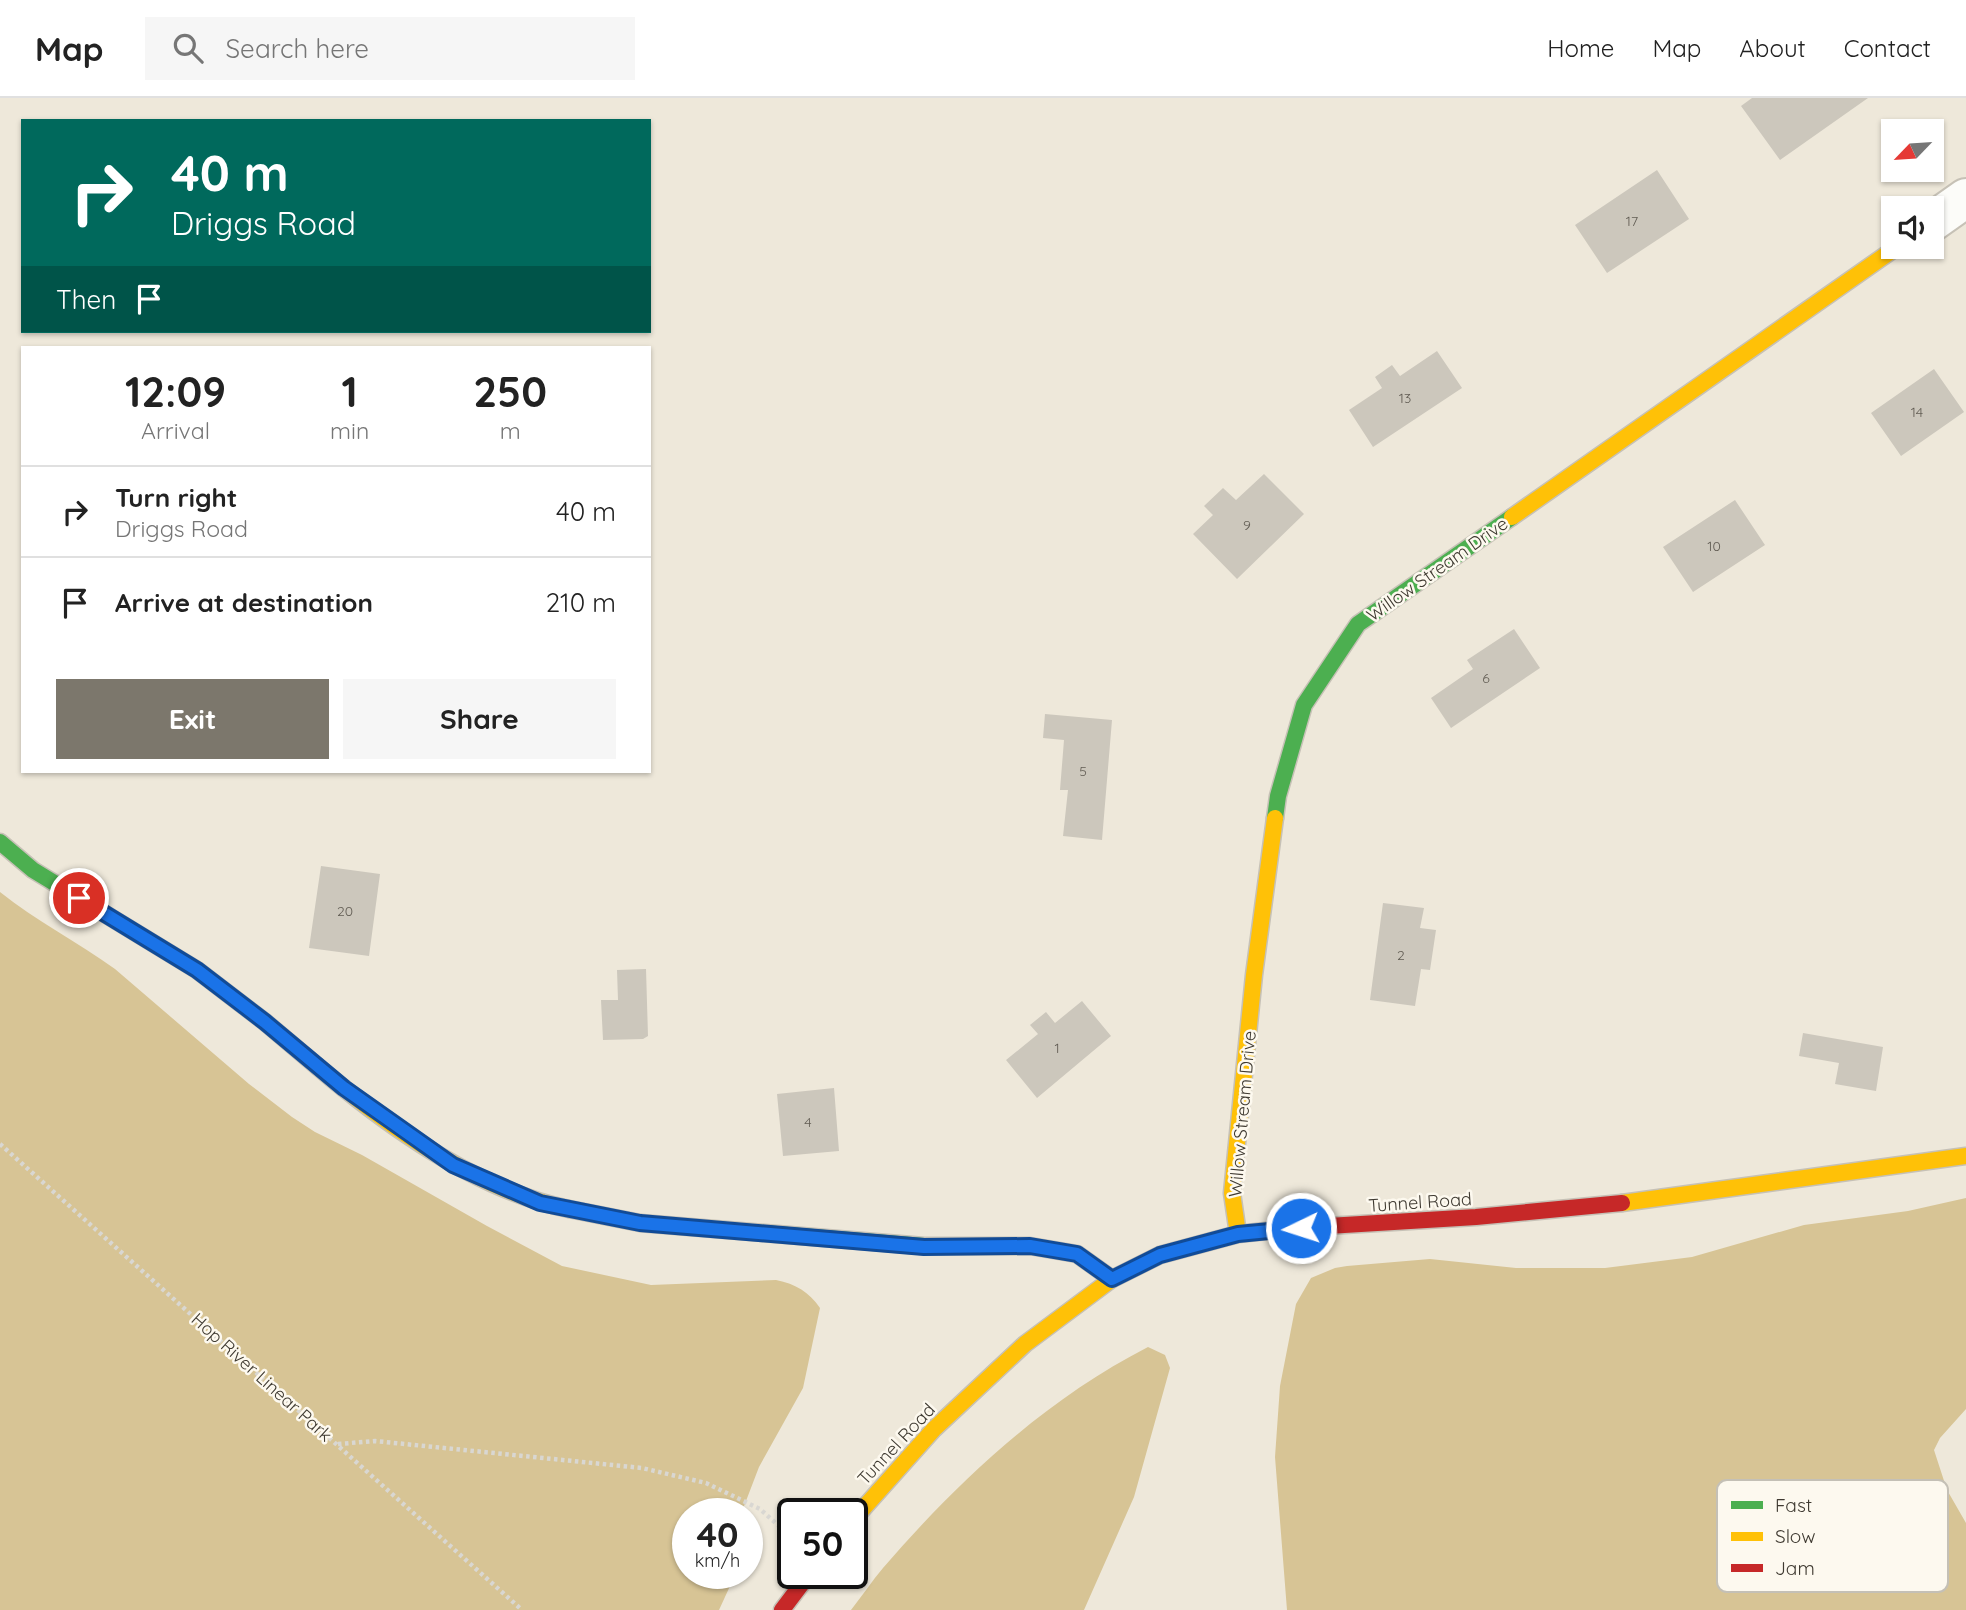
<!DOCTYPE html>
<html lang="en">
<head>
<meta charset="utf-8">
<style>
  :root { --surface:#fff; --page:#f6f6f6; --text:#222; --muted:#767676; --line:#e0e0e0; --accent:#7c776c }
  body { margin:0; font-family:Quicksand,sans-serif; background:var(--page); color:var(--text); height:100vh; display:flex; flex-direction:column; font-size:26px; white-space:nowrap }
  * { box-sizing:border-box; margin:0 }
  p { font-size:23px; color:var(--muted) }
  .icon { flex:none; width:38px; height:38px; fill:none; stroke:currentColor; stroke-width:2; stroke-linecap:round; stroke-linejoin:round }
  .map { position:relative; flex:1; overflow:hidden }
  .panel { position:absolute; left:21px; top:248px; width:630px; height:427px; display:flex; flex-direction:column; background:var(--surface); border-radius:0px; box-shadow:0 2px 5px #0004 }
  .panel>* { flex:none }
  .top-card { position:absolute; left:21px; top:21px; width:630px; height:214px; border-radius:0px; box-shadow:0 2px 5px #0004; background:#00695c; color:#fff; overflow:hidden }
  .needle { width:46px; rotate:245deg }
  .fabs { position:absolute; left:1881px; top:21px; display:grid; gap:14px }
  .fabs a { display:grid; place-items:center; width:63px; height:63px; border-radius:0px; background:var(--surface); box-shadow:0 2px 5px #0004; font-size:35px }
  .speed { position:absolute; left:672px; top:1400px; display:flex; gap:14px; font-size:35px; font-weight:700; text-align:center }
  .speed>* { display:grid; place-content:center; width:91px; height:91px; border-radius:50%; background:var(--surface); box-shadow:0 2px 5px #0004; line-height:1 }
  .speed small { font-size:18px; font-weight:400 }
  .speed .limit { border:4px solid #111; border-radius:10px; background:#fff; color:#111 }
  .pin { position:absolute; display:grid; place-items:center; width:60px; height:60px; color:#fff; margin:-30px; border:4px solid #fff; border-radius:50%; box-shadow:0 2px 7px #0007 }
  .me { position:absolute; width:77px; margin:-38px; rotate:266deg; stroke-linejoin:round; filter:drop-shadow(0 0 5px #0008) }
  .turn { display:flex; align-items:center; gap:24px; height:147px; padding:0 35px; font-size:32px }
  .turn .icon { width:91px; height:91px; stroke-width:2.5 }
  .turn b { display:block; font-size:49px; line-height:60px }
  .then { display:flex; align-items:center; height:66px; padding:0 35px; background:#0003; gap:14px; font-size:26px }
  .eta { display:flex; justify-content:space-evenly; align-items:center; height:119px; text-align:center }
  .eta b { font-size:42px; font-weight:700; line-height:49px }
  .action { display:flex; gap:14px; margin-top:auto; padding:14px 35px }
  .action a { flex:1; height:80px; border-radius:0px; background:var(--accent); color:#fff; font-size:28px; font-weight:700; line-height:80px; text-align:center }
  .action a+a { background:var(--page); color:var(--text) }
  ul { padding:0; list-style:none }
  li { display:flex; align-items:center; gap:21px; height:91px; padding:0 35px; border-top:2px solid var(--line) }
  li div { flex:1 }
  li b { display:block; font-size:26px }
  li em { font-style:normal }
  header { display:flex; align-items:center; gap:42px; box-sizing:border-box; height:98px; padding:0 35px; background:var(--surface); border-bottom:2px solid var(--line) }
  header strong { font-size:33px }
  nav { display:flex; gap:38px; margin-inline-start:auto; font-size:24px }
  .search { width:490px; height:63px; background:var(--page); display:flex; align-items:center; gap:18px; box-sizing:border-box; padding:0 24px; border-radius:0px; color:var(--muted); font-size:26px }
  .map>svg:first-child { display:block }
</style>
</head>
<body>
<header>
<strong>Map</strong>
<div class="search"><svg class="icon" aria-label="search" viewBox="0 0 24 24"><circle cx="10" cy="10" r="6"/><path d="M15 15l6 6"/></svg>Search here</div>
<nav><a>Home</a><a>Map</a><a>About</a><a>Contact</a></nav>
</header>
<div class="map">
<svg width="1966" height="1512" viewBox="0 0 1966 1512">
  <rect width="100%" height="100%" fill="#eee8da"/>
  <path fill="#d7c495" d="M0 794C36 823 78 844 115 871L249 986 292 1019 315 1034 362 1057 487 1128 562 1168 651 1187 776 1182C796 1186 809 1194 820 1210L803 1290 759 1369 741 1416H688V1475H736L719 1512H0Z
    M1966 1100V1311L1940 1340 1934 1352 1947 1392 1966 1425V1512H1287L1275 1359 1280 1288 1296 1206 1311 1180 1335 1170 1347 1168 1430 1161 1516 1170H1605L1692 1159 1804 1127 1908 1113Z
    M1148 1249 1165 1257 1170 1270 1134 1399 1084 1512H851C862 1498 872 1483 883 1470 959 1382 1045 1302 1148 1249Z"/>
  <path fill="#ccc7bc" d="M1752 0H1868L1780 62 1741 8Z
    M1657 72 1689 121 1607 175 1575 127Z
    M1437 253 1462 290 1373 349 1349 312 1382 290 1375 279 1392 267 1400 278Z
    M1934 271 1964 314 1901 358 1871 315Z
    M1264 376 1304 416 1237 481 1193 436 1213 417 1204 408 1223 390 1236 402Z
    M1735 402 1765 447 1693 494 1663 449Z
    M1514 531 1540 570 1451 630 1431 600 1473 571 1467 562Z
    M1045 616 1112 622 1102 742 1063 738 1068 692H1060L1064 642 1043 640Z
    M321 768 380 776 369 858 309 850Z
    M1383 805 1424 810 1420 830 1436 832 1430 872 1421 871 1415 908 1370 902Z
    M646 871 648 938 643 941 603 942 601 902H618L617 872Z
    M1082 903 1111 938 1037 1000 1006 962 1038 936 1030 927 1046 914 1055 925Z
    M1803 935 1883 949 1876 993 1835 986 1839 965 1799 958Z
    M834 990 839 1053 783 1058 777 996Z"/>
  <g fill="none" stroke-linecap="round" stroke-linejoin="round">
    <defs>
      <path id="street" d="M1932 124 1966 100"/>
      <path id="fast" d="M1275 720 1278 698 1304 607 1358 526 1512 419
        M0 744 33 772 197 872 265 924 317 968
        M569 1111 640 1125 924 1148H1030L1077 1156 1112 1181"/>
      <path id="slow" d="M1512 419 1897 149
        M317 968C386 1027 478 1093 569 1111
        M1622 1105 1966 1058
        M1238 1136 1232 1095 1254 877 1275 720
        M852 1423 934 1331 1025 1246 1112 1181 1160 1157 1238 1136 1295 1130"/>
      <path id="jam" d="M1295 1130 1476 1119 1622 1105
        M782 1512 810 1475"/>
    </defs>
    <use href="#street" stroke="#c6c1b6" stroke-width="42"/>
    <use href="#fast" stroke="#c6c1b6" stroke-width="19"/>
    <use href="#slow" stroke="#c6c1b6" stroke-width="19"/>
    <use href="#jam" stroke="#c6c1b6" stroke-width="19"/>
    <path stroke="#d9d7d2" stroke-width="4.5" stroke-dasharray="3.5 3.5" stroke-linecap="butt" d="M0 1046 522 1512
      M338 1346 375 1343 642 1370 706 1385 760 1411 790 1438"/>
    <use href="#street" stroke="#fcfcf9" stroke-width="38"/>
    <use href="#fast" stroke="#4caf50" stroke-width="16"/>
    <use href="#slow" stroke="#ffc107" stroke-width="16"/>
    <use href="#jam" stroke="#c62828" stroke-width="16"/>
  </g>
  <g fill="none" stroke-linecap="round" stroke-linejoin="round">
    <defs>
      <path id="route" d="M79 800 197 872 265 924 344 990 453 1067 540 1105 640 1125 924 1149 1030 1148 1077 1156 1112 1181 1160 1157 1238 1136 1301 1130"/>
    </defs>
    <use href="#route" stroke="#114b97" stroke-width="18"/>
    <use href="#route" stroke="#1a73e8" stroke-width="12"/>
  </g>
  <g text-anchor="middle" dominant-baseline="central" stroke-width="5" stroke-linejoin="round" paint-order="stroke">
    <g font-size="14" fill="#625d54">
      <text x="1632" y="123">17</text>
      <text x="1405" y="300">13</text>
      <text x="1917" y="314">14</text>
      <text x="1247" y="427">9</text>
      <text x="1714" y="448">10</text>
      <text x="1486" y="580">6</text>
      <text x="1083" y="673">5</text>
      <text x="345" y="813">20</text>
      <text x="1401" y="857">2</text>
      <text x="1057" y="950">1</text>
      <text x="808" y="1024">4</text>
    </g>
    <g font-size="18" fill="#3f3a31" stroke="#fdf9ef">
      <text transform="translate(1437 471) rotate(-35)">Willow Stream Drive</text>
      <text transform="translate(1242 1016) rotate(-85)">Willow Stream Drive</text>
      <text transform="translate(1420 1104) rotate(-4)">Tunnel Road</text>
      <text transform="translate(262 1279) rotate(42)">Hop River Linear Park</text>
      <text transform="translate(896 1346) rotate(-47)">Tunnel Road</text>
    </g>
  </g>
  <rect x="1717" y="1382" width="231" height="112" rx="10" fill="#fdf9ef" stroke="#c4c0b6" stroke-width="2"/>
  <rect x="1731" y="1403" width="32" height="8" fill="#4caf50"/>
  <rect x="1731" y="1434" width="32" height="9" fill="#ffc107"/>
  <rect x="1731" y="1466" width="32" height="8" fill="#c62828"/>
  <g font-size="19" fill="#3f3a31">
    <text x="1775" y="1414">Fast</text>
    <text x="1775" y="1445">Slow</text>
    <text x="1775" y="1477">Jam</text>
  </g>
</svg>
<div class="fabs">
<a><svg class="needle" viewBox="-14 -14 28 28"><path d="M0-13l5 13h-10z" fill="#e53935"/><path d="M0 13l5-13h-10z" fill="#767676"/></svg></a>
<a><svg class="icon" aria-label="sound" viewBox="0 0 24 24"><path d="M4 9h4l5-4v14l-5-4H4zM17 9q2 3 0 6"/></svg></a>
</div>
<div class="speed"><div>40<small>km/h</small></div><div class="limit">50</div></div>
<div class="pin" style="left:79px;top:800px;background:#d93025"><svg class="icon" aria-label="arrive" viewBox="0 0 24 24"><path d="M6 21V4h12l-3 4 3 4H6"/></svg></div>
<svg class="me" style="left:1301px;top:1130px" viewBox="-20 -20 40 40"><circle r="17" fill="#1a73e8" stroke="#fff" stroke-width="3"/><path d="M0-11L8 9 0 5-8 9z" fill="#fff"/></svg>
<div class="top-card">
<div class="turn"><svg class="icon" aria-label="right" viewBox="0 0 24 24"><path d="M7 20v-9h11M14 6l5 5-5 5"/></svg><div><b>40 m</b>Driggs Road</div></div>
<div class="then">Then<svg class="icon" aria-label="arrive" viewBox="0 0 24 24"><path d="M6 21V4h12l-3 4 3 4H6"/></svg></div>
</div>
<section class="panel">
<div class="eta">
<div><b>12:09</b><p>Arrival</p></div>
<div><b>1</b><p>min</p></div>
<div><b>250</b><p>m</p></div>
</div>
<ul>
<li><svg class="icon" aria-label="right" viewBox="0 0 24 24"><path d="M7 20v-9h11M14 6l5 5-5 5"/></svg><div><b>Turn right</b><p>Driggs Road</p></div><em>40 m</em></li>
<li><svg class="icon" aria-label="arrive" viewBox="0 0 24 24"><path d="M6 21V4h12l-3 4 3 4H6"/></svg><div><b>Arrive at destination</b></div><em>210 m</em></li>
</ul>
<div class="action"><a>Exit</a><a>Share</a></div>
</section>
</div>
</body>
</html>
